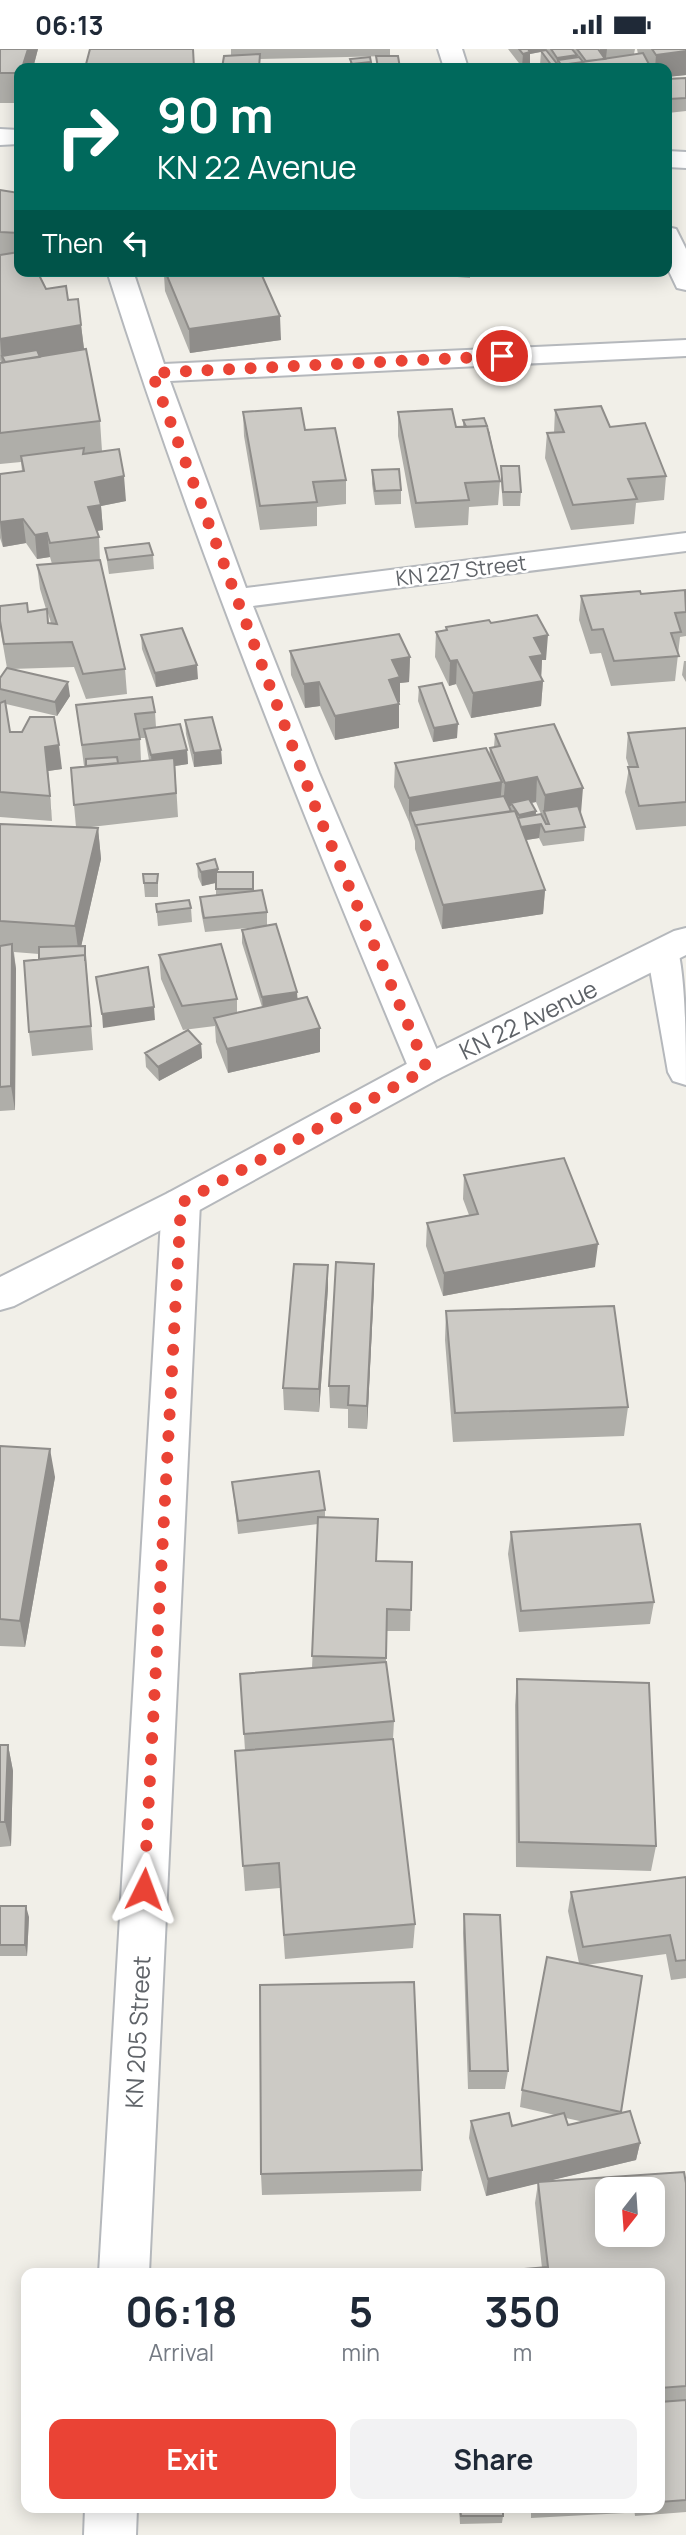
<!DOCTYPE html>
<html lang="en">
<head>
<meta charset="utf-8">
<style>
  :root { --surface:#fff; --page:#f2f2f3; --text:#1f2937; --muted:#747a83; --accent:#ea4335 }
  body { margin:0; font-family:Manrope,sans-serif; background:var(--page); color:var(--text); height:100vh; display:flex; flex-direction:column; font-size:26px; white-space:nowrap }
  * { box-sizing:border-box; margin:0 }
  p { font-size:23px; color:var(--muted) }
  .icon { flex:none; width:38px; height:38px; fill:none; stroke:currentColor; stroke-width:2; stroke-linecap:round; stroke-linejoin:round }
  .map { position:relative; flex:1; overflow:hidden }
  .panel { position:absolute; left:21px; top:2219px; width:644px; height:245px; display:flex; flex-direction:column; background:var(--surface); border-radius:14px; box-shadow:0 4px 18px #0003 }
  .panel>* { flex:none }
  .hud { position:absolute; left:14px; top:14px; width:658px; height:214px; border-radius:14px; box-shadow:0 4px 18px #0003; background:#00695c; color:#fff; overflow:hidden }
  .needle { width:46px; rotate:197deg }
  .buttons { position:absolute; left:595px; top:2128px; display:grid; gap:14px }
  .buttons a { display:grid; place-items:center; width:70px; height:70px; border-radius:14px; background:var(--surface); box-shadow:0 4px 18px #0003; font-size:35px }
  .pin { position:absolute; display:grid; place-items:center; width:60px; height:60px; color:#fff; margin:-30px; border:4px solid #fff; border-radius:50%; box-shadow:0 2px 7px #0007 }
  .me { position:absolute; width:77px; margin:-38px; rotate:3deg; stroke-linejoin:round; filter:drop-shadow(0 0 5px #0008) }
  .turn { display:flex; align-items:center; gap:24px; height:147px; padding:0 28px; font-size:32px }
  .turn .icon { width:91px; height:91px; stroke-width:2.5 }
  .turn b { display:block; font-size:49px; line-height:60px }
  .then { display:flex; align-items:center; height:66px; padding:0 28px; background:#0003; gap:14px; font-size:26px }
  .eta { display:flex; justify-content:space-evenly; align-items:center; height:119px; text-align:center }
  .eta b { font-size:42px; font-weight:700; line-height:49px }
  .primary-button { display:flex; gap:14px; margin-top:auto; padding:14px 28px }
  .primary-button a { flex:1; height:80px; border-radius:14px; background:var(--accent); color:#fff; font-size:28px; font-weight:700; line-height:80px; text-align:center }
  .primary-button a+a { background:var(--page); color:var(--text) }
  .status { display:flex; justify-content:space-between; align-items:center; height:49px; padding:0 35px; background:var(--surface); direction:ltr }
  .status svg { height:19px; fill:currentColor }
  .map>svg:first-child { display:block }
</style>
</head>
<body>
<div class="status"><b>06:13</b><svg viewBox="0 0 49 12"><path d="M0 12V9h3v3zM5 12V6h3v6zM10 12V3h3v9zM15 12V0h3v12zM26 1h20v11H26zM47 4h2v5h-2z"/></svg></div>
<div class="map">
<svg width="686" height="2486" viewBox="0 0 686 2486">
  <rect width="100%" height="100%" fill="#f1efe8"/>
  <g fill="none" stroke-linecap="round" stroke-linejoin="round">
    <defs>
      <path id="minor" d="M438 0H462L468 19H444Z
        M667 178 676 180 686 200V241L677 239 667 218Z
        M107 222H133L164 315 686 291V307L170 332 246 539 686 484V502L253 557 319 724 445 1020 440 1029 427 1033 414 1029 409 1020C299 757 193 493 107 222Z
        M664 891 676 894C686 924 686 1000 686 1036L673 1032 668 1023 647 903 652 894Z
        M181 1140 194 1144 200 1154 149 2224H99L162 1154 168 1144Z
        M85 2459H137L136 2486H84Z"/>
      <path id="tertiary" d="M686 879V906L440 1029 194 1164 14 1257 0 1261V1228L168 1144 414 1011 674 882Z"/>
      <path id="secondary" d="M0 80 19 81V95L0 96Z
        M667 102 686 103V119L667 118Z"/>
    </defs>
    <use href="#minor" stroke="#b5b8bc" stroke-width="4"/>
    <use href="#tertiary" stroke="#b5b8bc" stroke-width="4"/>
    <use href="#secondary" stroke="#b6babf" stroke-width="4"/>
    <use href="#minor" fill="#fff" fill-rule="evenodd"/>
    <use href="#tertiary" fill="#fff" fill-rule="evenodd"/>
    <use href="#secondary" fill="#fff" fill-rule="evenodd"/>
  </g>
  <path fill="#afaea9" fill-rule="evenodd" d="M0 0H38L33 19H19V54H0Z
    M231 0H390V7L260 10V19H222L231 6Z
    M508 0H635L634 5H638L637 0H686V26L667 28V19H542L540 16 541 3 530 5V16L522 18Z
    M350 10 371 13V19H350Z
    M686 29V62L668 64 667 30Z
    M0 141 19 144V222L46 240 68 251 81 276 84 300 100 372 102 402 126 452 101 457 103 481 96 482 99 488 100 513 125 620 127 645 86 650 74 618 11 620 70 647 57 667 6 655 10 683 62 720 48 722 52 772 0 768V629L7 619 0 579V557L28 563 46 560 40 540 37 516 52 515 50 508 37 510 26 494 3 498 0 489V425L22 422 21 413 0 415V314H1L0 311ZM47 561 51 574H48Z
    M142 222H260L281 291 190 304 165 242 164 226 142 225Z
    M308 222H357V224L308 227Z
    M431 222H470V229L432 226Z
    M500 222H536L500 223Z
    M540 222H559V224H541Z
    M555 361 610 378 666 427 664 451 636 454 634 475 571 481 545 409 547 384H554Z
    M243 363 305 381 346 431V455L317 458V477L260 481 244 387Z
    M398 363 456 378H463V371L490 383V386L500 432 498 456 469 458 468 476 415 479 398 387Z
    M501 417 521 443 520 457H503L501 431Z
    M372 421 401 441V455L375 456 372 435Z
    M105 499 153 506 154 520 109 525Z
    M686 544V587L680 588 675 632 611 637 601 604 590 605 579 571 581 547Z
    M491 574 546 611H542L541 629 543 632 541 657 471 669 456 635 449 637 435 608 436 583 446 581V578Z
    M141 586 198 630 156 638 142 600Z
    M290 602 410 608 409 633 400 634V653H399V679L335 691 320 657 305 659 291 626Z
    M684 612H686V633L682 626Z
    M419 638 457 689 433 693 418 652Z
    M76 656 155 663 156 678 187 701 188 715 175 717 178 768 91 778 98 779 101 810 81 897H85L93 1001 32 1007 29 983 39 905 14 903 16 920 15 1061 0 1062V775L76 778 74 756 84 717ZM140 689H145L149 711 141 712Z
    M185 671 221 701 222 715 194 718 186 685Z
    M686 679V777L636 781 625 743 629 718 626 709 628 684Z
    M495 685 580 764 585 778 584 792 543 797 539 789 526 791 545 841 543 865 442 880 415 800V792L409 773 394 738 395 714 489 707 490 699 494 698ZM536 753 541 765 536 766V762L531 754Z
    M197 815 218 823H253L254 842 267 863V876L320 1003 228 1024 216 993 215 977 183 981 161 930 159 906 237 950V963L262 958 242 894V881L260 878 205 883 201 862 200 848 216 846V834L202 837 198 828Z
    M143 825H158V848H145Z
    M156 855 191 859 192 873 158 877Z
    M201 995 202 1009 159 1032 146 1018 145 1004Z
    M464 1126 595 1218 443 1247 426 1197 427 1174 469 1166 463 1150Z
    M374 1238 367 1380 348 1379V1360L330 1359 329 1337Z
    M328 1239 319 1363 284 1361 283 1339Z
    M446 1262 628 1358 624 1387 453 1393 445 1291Z
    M0 1397 55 1428 25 1598 0 1597Z
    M232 1433 325 1461V1469L376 1512 412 1513 410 1582H386V1613L394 1672 393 1690 415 1875 413 1899 285 1910 280 1839 245 1842 235 1702 245 1701 240 1625 312 1619 318 1475 238 1485Z
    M511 1483 654 1553 650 1575 519 1583 508 1505Z
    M517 1630 656 1797 651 1822 516 1818 515 1656Z
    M0 1696H8L13 1722 11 1797 0 1798Z
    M686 1828V1929L671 1931 666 1905 586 1916 642 1927 621 2064 640 2094 636 2111 543 2133 686 2134V2463L635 2467 634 2459H660V2224H512L513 2221 542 2219 535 2154 538 2134 486 2147 469 2089 471 2072 512 2077 555 2066 520 2058 522 2041 579 1914 568 1862 571 1843ZM566 2069 584 2073 568 2076Z
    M0 1857 29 1868 27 1907H0Z
    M464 1865 508 2022 505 2040H468L463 1884Z
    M422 2121 421 2142 262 2146 261 2125Z
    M459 2459H503V2467L502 2474 460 2475Z
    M531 2459H627L625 2464 531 2469Z"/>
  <path fill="#8f8d8a" d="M28 0H38L33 19H22Z
    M527 0H546L545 2 530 5V16L522 18 523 5Z
    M600 0H607L606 9 599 10Z
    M686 2V26L667 28V19H655L656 6Z
    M577 6 576 19 558 11 557 18V9Z
    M280 267 281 291 190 304 189 280Z
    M81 276 84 300 5 314 2 307 3 314H2L0 290Z
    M124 427 126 452 101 457 103 481 90 483 88 458 95 433Z
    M23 470 26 494 3 498 0 473Z
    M47 484 50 508 37 510 35 486Z
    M548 586 546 611H542L541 631 530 608 534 589Z
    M410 608 409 633 400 634V653L388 655 389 631 392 611Z
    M457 611 456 635 449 637 450 612Z
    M197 616 198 630 156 638 155 624Z
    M543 632 541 657 471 669 473 644Z
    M68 633 70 647 57 667 55 653Z
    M319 633 320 657 305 659 304 635Z
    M399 655V679L335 691V667Z
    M458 675 457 689 433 693 434 679Z
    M59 696 62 720 48 722 52 772 45 698Z
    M187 701 188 715 175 717 178 768 175 717 152 720 151 706Z
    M221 701 222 715 194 718V704Z
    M537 728 536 753 513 757 511 754V757L503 758 505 734Z
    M502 733 500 757 410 762 409 773V749Z
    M583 739 581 764 544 762 543 770 545 746Z
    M536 762 535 776 541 775 539 789 520 792 519 766Z
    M98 779 101 810 79 907 75 877Z
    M218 820 219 833 202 837 201 823Z
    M545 841 543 865 442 880 443 856Z
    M12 895 16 920 15 1061 11 1037Z
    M297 943 298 956 263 962 262 948Z
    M154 958 155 971 103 979 102 965Z
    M320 979V1003L228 1024 227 1000Z
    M201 995 202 1009 159 1032 158 1018Z
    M598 1195 595 1218 443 1247 444 1224Z
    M374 1215V1238L367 1380V1357Z
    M328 1216V1239L319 1363V1340Z
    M50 1400 55 1428 25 1598 20 1572Z
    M8 1696 13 1722 11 1797 5 1773Z
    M26 1857 29 1868 27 1907 25 1896Z
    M640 2094 636 2111 486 2147 488 2130Z"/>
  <path fill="#cccac5" stroke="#8f8d8a" stroke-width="2" fill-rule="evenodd" d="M0 0H28L22 19H19V24H0Z
    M90 0H193L194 19H85Z
    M519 0H528L530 3 523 5Z
    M551 0H572L577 6 557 9Z
    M577 0H598L605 10 586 12Z
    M652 0H686V2L656 6Z
    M546 1 558 16 552 17 541 2Z
    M643 4 651 19H542Z
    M260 5 259 19H222L224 7Z
    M376 7H398L400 19H378Z
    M370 8 371 13 352 15 350 10Z
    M579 8 583 13 561 16 558 11Z
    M686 29V49L669 50 667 44V30Z
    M0 141 19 144V184L0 183Z
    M19 203V222H37L46 240 66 237 68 251 78 250 81 276 0 290V206Z
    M165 222H260L280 267 189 280Z
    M86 300 100 372 0 384V314Z
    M37 301 40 308 5 313 2 307Z
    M601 357 610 378 645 374 666 427 628 430 637 450 573 456 547 384 564 383 555 361Z
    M301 359 305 381 335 379 346 431 313 433 317 453 260 457 243 363Z
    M452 360 456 378 487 377 500 432 465 434 469 451 416 454 398 363Z
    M484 369 487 377 466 378 463 371Z
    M84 399 83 405 119 400 124 427 95 433 101 456 88 458 99 488 50 494 47 484 35 486 23 470 0 473V425L24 422 21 407Z
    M501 417H519L521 443H503Z
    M399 420 401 441 375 442 372 421Z
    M149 494 153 506 108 511 105 499Z
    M100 511 125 620 83 625 72 593 4 595 0 572V557L27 554 28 563 47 560 48 574 57 575 37 516Z
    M685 541 686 563 675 564 681 583 671 584 679 607 614 612 603 580 592 581 581 547 640 542 641 545Z
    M537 566 548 586 534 589 543 606 530 608 543 632 473 644 457 611 450 612 436 583 447 581 446 578 489 571 491 574Z
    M182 579 197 616 155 624 141 586Z
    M399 585 410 608 392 611 400 628 389 631 399 655 335 667 319 633 304 635 290 602Z
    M7 619 68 633 55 653 0 640V629Z
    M442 634 458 675 434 679 419 638Z
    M152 648 155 663 135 665 140 690 82 696 76 656Z
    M5 652 10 683H22L30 668H54L59 696 45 698 50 747 0 743V654Z
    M212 668 221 701 194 704 185 671Z
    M180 675 187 701 151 706 144 680Z
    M554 675 583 739 545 746 537 728 505 734 490 699 500 697 495 685Z
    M686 679V753L639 757 628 718H638L628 684Z
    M486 699 502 733 409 749 395 714Z
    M117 708 118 714 86 717V710Z
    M174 709 176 744 74 756 71 719Z
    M504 747 511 762 416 776V778L410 762Z
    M529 750 536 762 519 766 511 754Z
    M578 757 585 778 545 783 541 775 521 778 518 769 541 765 546 775H549L544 762Z
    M515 762 545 841 443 856 416 776Z
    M0 775 98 779 75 877 0 872Z
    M215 810 218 820 201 823 197 815Z
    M216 823H253V840H216Z
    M143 825H158L157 834H144Z
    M262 841 267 863 204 869 200 848Z
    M189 851 191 859 157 863 156 855Z
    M276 875 297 943 262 948 242 881Z
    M12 895 11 1037 0 1038V897Z
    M221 895 237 950 182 957 159 906Z
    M85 897V912V906L39 910V898Z
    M85 906 91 977 29 983 24 912Z
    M148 918 154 958 102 965 96 928Z
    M307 948 320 979 227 1000 214 969Z
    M188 981 201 995 158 1018 145 1004Z
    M564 1109 598 1195 444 1224 427 1174 478 1165 464 1126Z
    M336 1213 374 1215 367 1357 348 1356 349 1337H329Z
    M294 1215 328 1216 319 1340 283 1339Z
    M614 1257 628 1358 455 1364 446 1262Z
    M0 1397 50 1400 20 1572 0 1570Z
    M319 1422 325 1461 238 1472 232 1433Z
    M318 1468 378 1470 376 1512 412 1513 411 1561 387 1560 386 1609 312 1607Z
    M640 1475 654 1553 521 1562 511 1483Z
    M386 1613 394 1672 244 1685 240 1625Z
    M517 1630 649 1634 656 1797 519 1793Z
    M393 1690 415 1875 284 1886 279 1814 243 1817 235 1702Z
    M0 1696H8L5 1773H0Z
    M686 1828V1911L676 1912 670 1886 583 1898 571 1843Z
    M0 1857H26L25 1896H0Z
    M464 1865 500 1866 508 2022H470Z
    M547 1908 642 1927 621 2063 522 2041Z
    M414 1933 422 2121 261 2125 260 1936Z
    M630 2062 640 2094 488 2130 471 2072 509 2064 512 2077 564 2064 568 2076Z
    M684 2123 686 2134V2337L660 2339V2224H513V2221L548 2218 538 2133ZM607 2140H653V2186H607Z
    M686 2351V2451L660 2453V2353Z
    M460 2459H503V2467H461Z"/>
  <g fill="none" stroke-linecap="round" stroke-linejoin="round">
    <path stroke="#ea4335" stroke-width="12" stroke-dasharray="0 21.6" d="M144 1840 181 1154 427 1020 318 765 152 324 502 307"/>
  </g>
  <g text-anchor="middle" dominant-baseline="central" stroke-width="5" stroke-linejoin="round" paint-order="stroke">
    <g font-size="21" fill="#5f6368" stroke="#fff">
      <text transform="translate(461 521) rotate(-7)">KN 227 Street</text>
    </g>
    <g font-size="24" fill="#5f6368" stroke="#fff">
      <text transform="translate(528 970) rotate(-26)">KN 22 Avenue</text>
      <text transform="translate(137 1983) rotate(-87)">KN 205 Street</text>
    </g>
  </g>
</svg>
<div class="buttons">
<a><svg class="needle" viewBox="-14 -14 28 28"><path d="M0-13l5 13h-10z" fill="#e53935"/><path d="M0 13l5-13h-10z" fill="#747a83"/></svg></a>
</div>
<div class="pin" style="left:502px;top:307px;background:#d93025"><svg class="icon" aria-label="arrive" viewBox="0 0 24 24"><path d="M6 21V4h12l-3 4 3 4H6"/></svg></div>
<svg class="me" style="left:144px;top:1840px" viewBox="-20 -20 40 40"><path d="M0-17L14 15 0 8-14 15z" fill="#ea4335" stroke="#fff" stroke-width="4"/></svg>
<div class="hud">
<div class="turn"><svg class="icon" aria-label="right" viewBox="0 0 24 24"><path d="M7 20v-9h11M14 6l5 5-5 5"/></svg><div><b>90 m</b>KN 22 Avenue</div></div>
<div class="then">Then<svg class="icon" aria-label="left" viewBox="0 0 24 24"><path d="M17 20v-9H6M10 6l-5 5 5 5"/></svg></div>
</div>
<section class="panel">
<div class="eta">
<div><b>06:18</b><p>Arrival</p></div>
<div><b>5</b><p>min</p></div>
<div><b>350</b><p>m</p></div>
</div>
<div class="primary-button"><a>Exit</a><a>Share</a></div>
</section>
</div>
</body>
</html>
